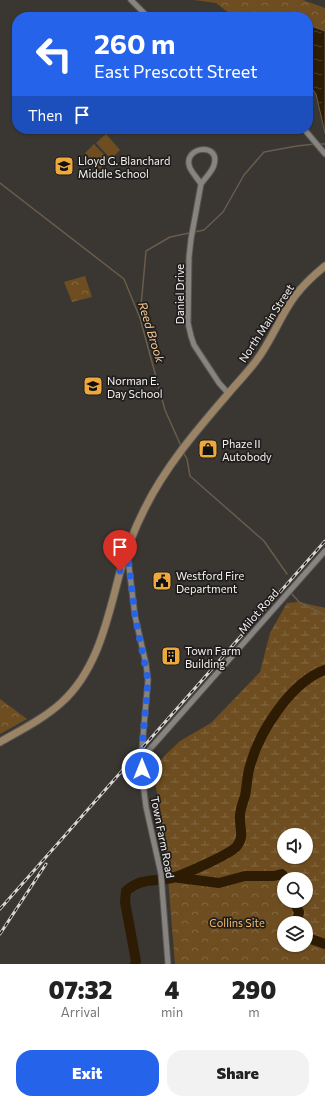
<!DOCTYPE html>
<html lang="en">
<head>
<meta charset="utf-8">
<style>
  :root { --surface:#fff; --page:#f2f2f2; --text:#222; --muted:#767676; --accent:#2563eb }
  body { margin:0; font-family:Commissioner,sans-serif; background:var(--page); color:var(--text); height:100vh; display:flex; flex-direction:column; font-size:15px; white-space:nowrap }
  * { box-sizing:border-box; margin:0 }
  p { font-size:13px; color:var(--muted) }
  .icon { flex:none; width:22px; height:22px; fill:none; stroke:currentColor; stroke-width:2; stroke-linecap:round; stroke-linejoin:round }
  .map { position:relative; height:964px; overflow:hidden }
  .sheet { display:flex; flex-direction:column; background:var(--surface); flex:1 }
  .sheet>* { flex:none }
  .top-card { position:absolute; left:12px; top:12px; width:301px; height:122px; border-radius:16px; box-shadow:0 1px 3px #0004; background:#2563eb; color:#fff; overflow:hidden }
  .fabs { position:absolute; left:277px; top:828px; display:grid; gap:8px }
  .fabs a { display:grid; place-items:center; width:36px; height:36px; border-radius:50%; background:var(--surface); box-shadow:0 1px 3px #0004; font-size:20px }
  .pin { position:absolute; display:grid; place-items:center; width:34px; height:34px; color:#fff; margin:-41px -17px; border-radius:50% 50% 50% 0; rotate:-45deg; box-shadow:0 0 4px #0007 }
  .pin .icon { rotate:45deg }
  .me { position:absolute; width:44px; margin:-22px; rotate:0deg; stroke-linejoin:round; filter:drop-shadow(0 0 3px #0008) }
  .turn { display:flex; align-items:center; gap:14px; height:84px; padding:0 16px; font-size:18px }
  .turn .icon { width:52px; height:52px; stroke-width:2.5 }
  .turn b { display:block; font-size:28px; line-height:34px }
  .then { display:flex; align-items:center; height:38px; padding:0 16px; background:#0003; gap:8px; font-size:15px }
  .eta { display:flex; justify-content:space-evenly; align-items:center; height:68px; text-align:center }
  .eta b { font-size:24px; font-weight:800; line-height:28px }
  .cta { display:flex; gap:8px; margin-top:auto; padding:8px 16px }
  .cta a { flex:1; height:46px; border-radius:16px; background:var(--accent); color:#fff; font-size:16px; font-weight:800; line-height:46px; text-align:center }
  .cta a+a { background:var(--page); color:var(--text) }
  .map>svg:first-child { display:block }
</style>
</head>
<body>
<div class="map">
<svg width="325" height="964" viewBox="0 0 325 964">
  <defs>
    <pattern id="wetland-marsh" width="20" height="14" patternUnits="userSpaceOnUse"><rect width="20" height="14" fill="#6e4e21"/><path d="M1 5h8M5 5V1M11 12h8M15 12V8" fill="none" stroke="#836842"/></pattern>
    <pattern id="park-crowns" width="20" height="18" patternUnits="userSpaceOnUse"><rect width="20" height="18" fill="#6e4e21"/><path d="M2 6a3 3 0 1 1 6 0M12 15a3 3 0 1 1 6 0" fill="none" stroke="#836842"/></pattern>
    <pattern id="water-ripples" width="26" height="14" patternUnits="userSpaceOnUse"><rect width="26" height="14" fill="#2d1c03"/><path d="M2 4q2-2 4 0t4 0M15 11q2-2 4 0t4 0" fill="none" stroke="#4c3d28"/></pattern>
  </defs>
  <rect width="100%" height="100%" fill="#3a3733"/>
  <path fill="#6e4e21" d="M106 134 120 150 111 159 96 143Z
    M94 144 109 160 100 169 85 153Z"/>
  <path fill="url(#wetland-marsh)" fill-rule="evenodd" d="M299 602 325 608V964L173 901 153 767 180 741 211 723 260 672 270 633 287 603ZM284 835H306V857H284ZM284 879H306V901H284ZM284 923H306V945H284Z"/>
  <path fill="url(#park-crowns)" d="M194 0H303L325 8V87L308 74V17H234L216 3Z
    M85 276 92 297 72 302 64 282Z
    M0 699 27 719 0 734Z
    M278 874H282L286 879H284V901H294L299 912 297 923H284V945H306V935L311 939 325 944V964H175L168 878 172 877 219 883 245 876 266 877 274 876Z"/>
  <path fill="url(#water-ripples)" stroke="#695c4a" d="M308 25 325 31V133L316 94 308 84Z"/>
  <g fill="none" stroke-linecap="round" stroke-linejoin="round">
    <path stroke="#695c4a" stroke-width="1.5" d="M319 144H325
      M0 183 124 279 140 318 165 410 181 446
      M140 317 146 251 170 237 204 230 223 212 244 175 264 152 297 146 315 144
      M183 452 187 459 190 476 264 541 287 574
      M292 594 299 602 325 615"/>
    <path stroke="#2d1c03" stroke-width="10" d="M172 877 219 883 245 876H274L282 874 286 879
      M294 901 299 912 297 923
      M306 935 311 939 325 944
      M135 964 136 961 125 902 126 891C143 877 153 882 172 878 183 875 231 854 237 846 245 836 239 827 240 816 240 810 243 802 245 796 247 786 247 775 250 766 259 732 291 682 325 670"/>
    <defs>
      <path id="minor" d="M131 0 148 17
        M304 129 325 154
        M201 184C205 178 212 172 214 165 221 141 181 147 190 168 193 174 198 179 201 184L191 239 189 257 188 323 191 336 194 345 219 383 228 393
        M127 550 135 616 146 664 148 680 142 748 143 783 146 807 161 874 168 964
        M142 758 325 551"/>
      <path id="secondary" d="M0 742C21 730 43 719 61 703 98 670 108 617 120 572 126 551 134 530 144 510 165 467 196 431 227 395 237 383 247 373 256 361 272 340 280 316 295 296 304 284 314 275 325 266"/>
    </defs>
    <use href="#minor" stroke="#585552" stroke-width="7"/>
    <use href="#secondary" stroke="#585552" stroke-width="9"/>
    <use href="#minor" stroke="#87837f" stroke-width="5"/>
    <use href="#secondary" stroke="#9a8465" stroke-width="7"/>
    <defs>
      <path id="rail" d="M0 909 325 541
        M0 934 46 864"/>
    </defs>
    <use href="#rail" stroke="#d8d5d3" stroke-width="3"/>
    <use href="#rail" stroke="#201e1d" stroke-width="1.5" stroke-dasharray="4.5" stroke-linecap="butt"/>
  </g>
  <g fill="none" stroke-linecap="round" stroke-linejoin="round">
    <path stroke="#2563eb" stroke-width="7" stroke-dasharray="0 12.6" d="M120 571 127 549 135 616 148 680 142 748V769"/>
  </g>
  <defs>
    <symbol id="school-square" viewBox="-11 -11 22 22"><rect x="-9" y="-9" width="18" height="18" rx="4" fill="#eea83c" stroke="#201e1d"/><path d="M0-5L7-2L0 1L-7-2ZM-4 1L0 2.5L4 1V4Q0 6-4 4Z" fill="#111"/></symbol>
    <symbol id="shop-square" viewBox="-11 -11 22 22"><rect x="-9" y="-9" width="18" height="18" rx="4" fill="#eea83c" stroke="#201e1d"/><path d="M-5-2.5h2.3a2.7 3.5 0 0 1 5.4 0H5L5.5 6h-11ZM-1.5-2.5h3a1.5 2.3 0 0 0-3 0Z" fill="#111"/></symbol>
    <symbol id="civic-square" viewBox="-11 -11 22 22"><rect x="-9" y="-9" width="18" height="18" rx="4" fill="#eea83c" stroke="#201e1d"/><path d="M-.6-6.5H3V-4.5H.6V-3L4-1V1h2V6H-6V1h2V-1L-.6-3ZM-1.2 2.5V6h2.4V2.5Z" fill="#111"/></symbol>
    <symbol id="building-square" viewBox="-11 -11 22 22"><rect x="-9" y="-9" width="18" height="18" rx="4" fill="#eea83c" stroke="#201e1d"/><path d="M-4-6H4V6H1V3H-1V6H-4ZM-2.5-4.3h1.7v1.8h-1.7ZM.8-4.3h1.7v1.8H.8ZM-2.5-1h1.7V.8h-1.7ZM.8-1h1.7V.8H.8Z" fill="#111"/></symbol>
  </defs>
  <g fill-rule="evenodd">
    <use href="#school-square" x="53" y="155" width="22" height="22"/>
    <use href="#school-square" x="82" y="375" width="22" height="22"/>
    <use href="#shop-square" x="197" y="438" width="22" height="22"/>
    <use href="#civic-square" x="151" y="570" width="22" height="22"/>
    <use href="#building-square" x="160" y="645" width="22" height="22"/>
  </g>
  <g text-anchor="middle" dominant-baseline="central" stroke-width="3.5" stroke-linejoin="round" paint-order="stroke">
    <g font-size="11" fill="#f4f2f0" stroke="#201e1d" text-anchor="start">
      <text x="78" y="160">Lloyd G. Blanchard<tspan x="78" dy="13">Middle School</tspan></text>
      <text x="107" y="380">Norman E.<tspan x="107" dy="13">Day School</tspan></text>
      <text x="222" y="443">Phaze II<tspan x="222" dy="13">Autobody</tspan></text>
      <text x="176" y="575">Westford Fire<tspan x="176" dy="13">Department</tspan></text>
      <text x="185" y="650">Town Farm<tspan x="185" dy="13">Building</tspan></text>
    </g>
    <g font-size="11" fill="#f4f2f0" stroke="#201e1d">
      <text transform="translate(179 294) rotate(-90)">Daniel Drive</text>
      <text transform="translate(266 323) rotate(-57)">North Main Street</text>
      <text transform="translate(258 611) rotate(-49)">Milot Road</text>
      <text transform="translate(163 837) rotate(79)">Town Farm Road</text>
    </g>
    <g font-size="11" fill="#f7bc6d" stroke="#201e1d">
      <text x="237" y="922">Collins Site</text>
    </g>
    <g font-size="12" font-style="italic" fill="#f5ca91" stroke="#201e1d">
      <text transform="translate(152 332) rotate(73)">Reed Brook</text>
    </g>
  </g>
</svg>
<div class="fabs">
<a><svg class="icon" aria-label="sound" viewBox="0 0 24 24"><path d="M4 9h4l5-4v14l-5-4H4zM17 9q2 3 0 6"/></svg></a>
<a><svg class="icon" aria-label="search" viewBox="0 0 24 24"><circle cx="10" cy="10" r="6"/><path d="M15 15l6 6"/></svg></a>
<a><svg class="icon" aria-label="layers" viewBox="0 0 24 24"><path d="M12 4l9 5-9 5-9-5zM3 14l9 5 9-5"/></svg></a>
</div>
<div class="pin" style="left:120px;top:571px;background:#d93025"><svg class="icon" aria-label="arrive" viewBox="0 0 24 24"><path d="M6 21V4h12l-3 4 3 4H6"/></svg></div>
<svg class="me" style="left:142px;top:769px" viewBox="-20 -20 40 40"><circle r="17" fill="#2563eb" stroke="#fff" stroke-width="3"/><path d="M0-11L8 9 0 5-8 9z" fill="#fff"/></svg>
<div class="top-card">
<div class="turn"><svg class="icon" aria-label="left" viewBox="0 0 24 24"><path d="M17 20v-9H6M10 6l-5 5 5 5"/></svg><div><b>260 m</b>East Prescott Street</div></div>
<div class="then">Then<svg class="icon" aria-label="arrive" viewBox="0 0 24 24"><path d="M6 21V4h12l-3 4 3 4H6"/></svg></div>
</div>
</div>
<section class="sheet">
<div class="eta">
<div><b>07:32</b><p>Arrival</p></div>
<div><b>4</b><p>min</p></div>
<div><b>290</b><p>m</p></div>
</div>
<div class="cta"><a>Exit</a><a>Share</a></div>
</section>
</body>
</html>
